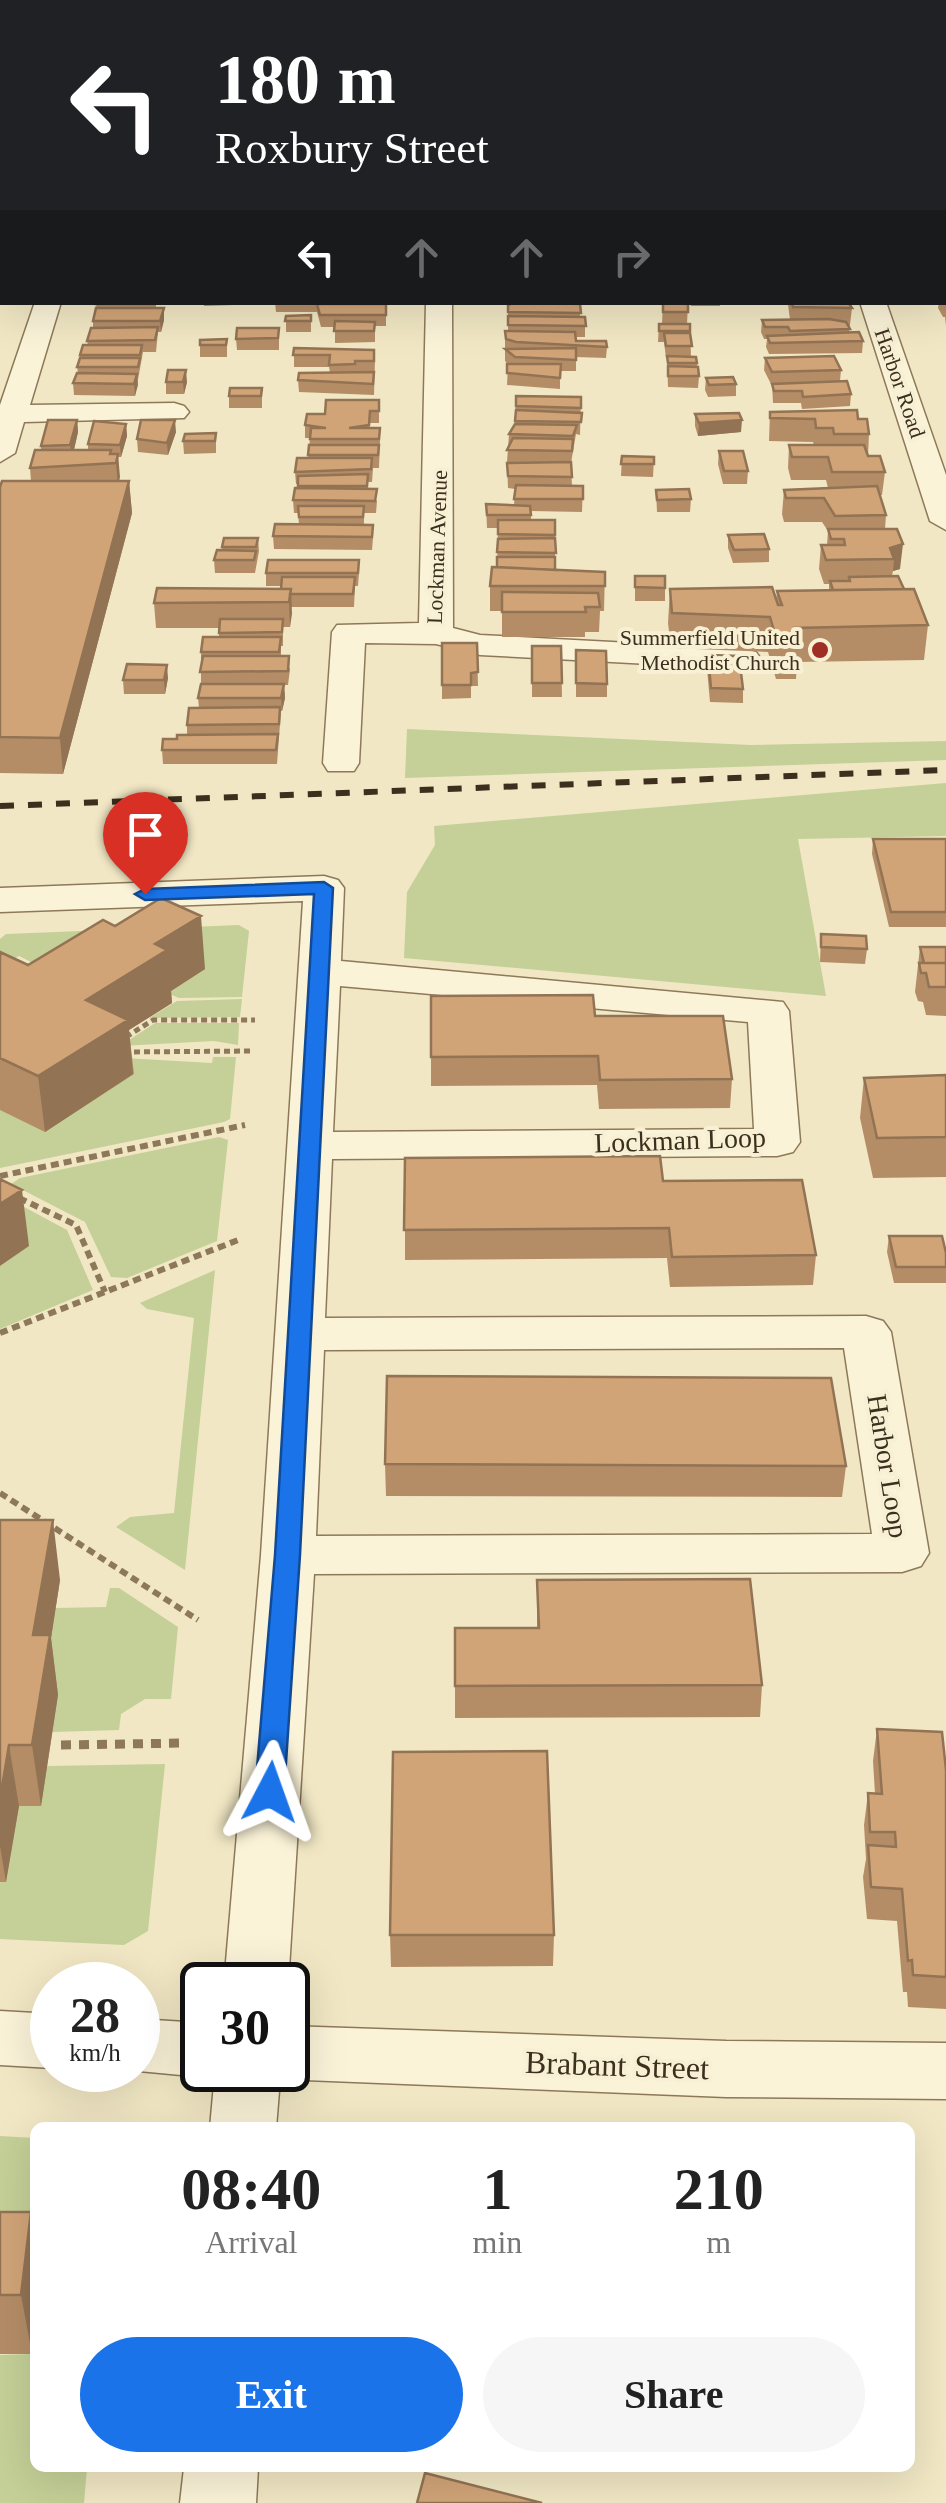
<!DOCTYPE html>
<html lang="en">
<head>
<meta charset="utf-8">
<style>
  :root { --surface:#fff; --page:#f6f6f6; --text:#222; --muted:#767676; --accent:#1a73e8 }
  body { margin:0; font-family:Georgia,serif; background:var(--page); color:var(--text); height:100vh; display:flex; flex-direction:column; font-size:38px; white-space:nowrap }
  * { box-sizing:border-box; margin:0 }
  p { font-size:32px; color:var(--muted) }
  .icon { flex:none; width:55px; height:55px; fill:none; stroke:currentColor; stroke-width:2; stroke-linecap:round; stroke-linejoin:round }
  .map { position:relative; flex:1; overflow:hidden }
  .drawer { position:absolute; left:30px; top:2122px; width:885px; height:350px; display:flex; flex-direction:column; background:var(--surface); border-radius:15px; box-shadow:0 10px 40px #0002 }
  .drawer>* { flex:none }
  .top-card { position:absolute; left:0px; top:0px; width:948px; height:305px; box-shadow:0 10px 40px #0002; background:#202124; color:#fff; overflow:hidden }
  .speed { position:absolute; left:30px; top:1962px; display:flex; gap:20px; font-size:50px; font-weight:700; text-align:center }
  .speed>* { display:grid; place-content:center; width:130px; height:130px; border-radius:50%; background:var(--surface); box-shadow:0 10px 40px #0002; line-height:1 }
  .speed small { font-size:25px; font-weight:400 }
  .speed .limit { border:5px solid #111; border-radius:15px; background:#fff; color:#111 }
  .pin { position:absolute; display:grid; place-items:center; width:85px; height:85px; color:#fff; margin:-102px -42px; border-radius:50% 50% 50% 0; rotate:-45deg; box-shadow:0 0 10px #0007 }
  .pin .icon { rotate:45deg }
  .me { position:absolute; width:110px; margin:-55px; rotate:4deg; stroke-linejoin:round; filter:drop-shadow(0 0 8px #0008) }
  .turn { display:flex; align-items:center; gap:35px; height:210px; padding:0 50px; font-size:45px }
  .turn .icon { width:130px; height:130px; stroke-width:2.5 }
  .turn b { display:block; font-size:70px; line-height:85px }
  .lanes { display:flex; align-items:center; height:95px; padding:0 50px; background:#0003; justify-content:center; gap:50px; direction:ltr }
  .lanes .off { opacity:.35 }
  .eta { display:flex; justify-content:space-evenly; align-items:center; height:170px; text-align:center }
  .eta b { font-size:60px; font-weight:600; line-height:70px }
  .primary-button { display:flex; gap:20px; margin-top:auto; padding:20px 50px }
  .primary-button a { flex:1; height:115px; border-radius:60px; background:var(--accent); color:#fff; font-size:40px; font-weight:600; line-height:115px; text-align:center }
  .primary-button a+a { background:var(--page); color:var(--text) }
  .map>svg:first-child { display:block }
</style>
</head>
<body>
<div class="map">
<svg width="946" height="2503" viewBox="0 0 946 2503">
  <rect width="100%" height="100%" fill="#f1e7c4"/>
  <path fill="#c4d097" d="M407 729 751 745 946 741V760L405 778Z
    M946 783V836L798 839 826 996 404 958 407 892 435 845 434 826Z
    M239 925 249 931 242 997 179 998 167 993 119 930Z
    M106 930 49 971 19 956 12 960 0 954V939L6 934Z
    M242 999 240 1017 149 1018 177 1001Z
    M155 1023H239L238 1045 214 1041 120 1046Z
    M213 1057H236L230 1119 224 1122 0 1168V1110L124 1058 212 1063Z
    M219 1137 228 1140 217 1241 127 1278 111 1277 85 1222 11 1184 20 1178Z
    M13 1201 67 1230 93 1290 0 1329V1266L28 1246Z
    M215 1270 185 1570 116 1527 130 1517 174 1513 194 1318 147 1309 140 1303Z
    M110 1588H119L178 1627 171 1699H145L121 1714 119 1730 52 1732 58 1695H41L55 1608 106 1607Z
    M165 1764 148 1931 124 1945 0 1939V1882H6L19 1805 47 1766Z
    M0 2136 35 2138V2272L0 2273Z
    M35 2327V2468H87L84 2503H0V2355L32 2354Z"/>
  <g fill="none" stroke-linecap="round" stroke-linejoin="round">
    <defs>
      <path id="street" d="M0 189H2V203H0Z
        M35 302H61L30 405 174 403 184 406 189 412 184 418 24 422 15 453 0 462V405Z
        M426 302H452L453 628 480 635 744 649 756 652 761 659 756 666 744 669 480 655 436 644 365 643 359 763 354 771H328L323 763 332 632 337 625 419 623Z
        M860 302H886L946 475V530L930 521Z
        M324 876 338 880 344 888 341 961 783 1002 789 1011 800 1142 793 1152 777 1156 332 1159 325 1318 866 1316 883 1321 891 1332 929 1553 921 1566 902 1572 314 1574 288 1985H224L261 1555 303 901 0 912V888ZM340 986 748 1022 754 1129 333 1132ZM844 1348 872 1534 316 1536 324 1350Z
        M0 2011 52 2014V2068L0 2065Z
        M138 2019 202 2023V2070H288V2026L726 2041 946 2043V2099L726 2097 280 2079 276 2128H210L215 2073 202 2077 128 2070H138Z
        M184 2468H258L256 2503H180Z"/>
    </defs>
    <use href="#street" stroke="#8d7959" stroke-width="3"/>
    <path stroke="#8d7959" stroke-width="5" stroke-dasharray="6 4" stroke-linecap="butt" d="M126 1037 153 1020H255
      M124 1052 252 1051"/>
    <path stroke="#8d7959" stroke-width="6" stroke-dasharray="8 5" stroke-linecap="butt" d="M0 1176 245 1125
      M19 1198 76 1225 105 1292
      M0 1333 238 1240
      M0 1493 198 1620"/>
    <path stroke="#8d7959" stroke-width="9" stroke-dasharray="10 8" stroke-linecap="butt" d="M61 1745 185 1743"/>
    <use href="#street" fill="#fbf3d8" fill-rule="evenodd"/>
    <path stroke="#3c2f1e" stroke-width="6" stroke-dasharray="14 14" stroke-linecap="butt" d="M0 806 946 770"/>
  </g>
  <path fill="#b48d67" d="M0 0 2 2V57H0Z
    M162 0H224V2H162Z
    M225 0H717L719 2H225Z
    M2 106V181H0V110Z
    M945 190H946V326L945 317H943L938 308 939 302H945Z
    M0 203H2V268H0Z
    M97 302H156V308L164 320 161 332H158L156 352H143L135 396 74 395 73 383 78 373 77 367 80 355 88 345 87 341 93 328V321Z
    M204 302H235L234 305 204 306Z
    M275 302H384L386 304V326H375V342L335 343V327H321L317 312H276Z
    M511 302 580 304V317H585V337H576V341L607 347 606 358 576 357V371H560V389L507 385 508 364 505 361V331H508V305Z
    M690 302H720V306H691Z
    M754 302H848L852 308 849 333 863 341 862 353 769 354 766 347 767 339H764L761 332 762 320H790L788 304Z
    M663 303 688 304 687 324 662 323Z
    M311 315V332H286V316Z
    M659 324H690L691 357H696L699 376 698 388 668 387 667 358H666L664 342H658Z
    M279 328V350H237L236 339Z
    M227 339V357H200V340Z
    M294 348 375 361 374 395 299 392 298 380 330 373 329 367H294Z
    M765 358 841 370 840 381 851 394 850 406 802 409 801 403H773L772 384 803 383 771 384 764 370Z
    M706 378 736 384V396L708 397 705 390Z
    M166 382H187L184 394H166Z
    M262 388V408H229V396Z
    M516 396 581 397 580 435 576 434 571 463 572 486H583L582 512 531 511V520H555V570L605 572 604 611H600L599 632H585V637H502V611H490V586L497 567 498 528H487L486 504 514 505 515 489 508 488 507 463 532 462H507L509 434 515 424Z
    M379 400V423H370V428L380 440 379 468H373L372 482H368V489L377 501 376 513H364V525L373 538 372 550 274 549 273 536 299 525 298 513H294L293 500 298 488V484H296L295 472 308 458 310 438H305V425L325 414Z
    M770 412 858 419 869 434 868 456 885 472 882 495H880L886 515 885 529 900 569 893 571 892 576 904 589 928 625 924 660 797 662 796 679H776L768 652 671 648 668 623 670 589 776 601 777 591 829 590V584H824L819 569 821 545H827L828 531 822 522H784L782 514 784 490 828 488 826 480H791L788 468 789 445H814L813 442 769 441Z
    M695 414 741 432 698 436 695 426Z
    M77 420 78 432 74 450H88V444L126 424 127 436 121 457H118L119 481H129L132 513 63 774 0 773V487L31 481 30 468 41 450V446Z
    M176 432 168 455 138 452 137 439Z
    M216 433V453L184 454 183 441Z
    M719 451 748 471 747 484H723L718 464Z
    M622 456 654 457 653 477 621 476Z
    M656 490 691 499 690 512H657Z
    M728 535 769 549V562L733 563 728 548Z
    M258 538 259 551 255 573H215L214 560 222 550V547Z
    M266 573H359L358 586H355L354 607H291L290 627H283V646H281V656L290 669 288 685H284L285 698 282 711H281L277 764H163L162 750 187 735V725L199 708 198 698 201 684V652L219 637V628H156L154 603 281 589V586H266Z
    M635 576 665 588V601H635Z
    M442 643H477L478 686H471V698L442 699Z
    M532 646H561L562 697H532Z
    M576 650 607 684V697H576Z
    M708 655 743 689V703L710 702 707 669Z
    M168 678 165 694H124L123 680Z
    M873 839H946V927H889L872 854Z
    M821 934 867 949 865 964 820 962Z
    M920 947H946V1016L926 1015 923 1002 918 1001 915 992Z
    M0 952 28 965 205 969 171 991 172 1003 129 1030 134 1074 45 1132 0 1110Z
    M431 996 595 1016 732 1079 730 1108 599 1109 597 1085 431 1086Z
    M946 1075V1177L873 1178 860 1118 864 1078Z
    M405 1158 663 1181 816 1255 813 1285 670 1287 667 1258 405 1260Z
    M889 1236 946 1253V1283H894L887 1252Z
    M385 1464 846 1466 842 1497 386 1496Z
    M0 1520 60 1580 51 1638 58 1695 41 1806H19L6 1882H0Z
    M537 1580 762 1685 760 1717 455 1718V1628H537Z
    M877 1729 946 1770V2009L908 2007 907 1992H903L897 1921 867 1919 863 1877 866 1859 864 1825 868 1793 875 1794 873 1761Z
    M390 1935H554L553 1966 391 1967Z
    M0 2212H31L35 2233V2327L32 2354H0Z"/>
  <path fill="#927354" d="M209 0H224V2H209Z
    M309 0H331V2H304Z
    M164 308V320L161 332 160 321Z
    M186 370 187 382 184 394 183 382Z
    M137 374 138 385 135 396 134 384Z
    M77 420 78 432 72 458 70 445Z
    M175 420 176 432 168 455 167 443Z
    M742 420 741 432 698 436 699 423Z
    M126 424 127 436 121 457 120 445Z
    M118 454 120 477 118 487 116 463Z
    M129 481 132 513 63 774 60 738Z
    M903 544 900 569 893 571 894 559 890 548Z
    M291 589 292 614 290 627 289 602Z
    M167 665 168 678 165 694 164 680Z
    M284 684 285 698 282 711 281 698Z
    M201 916 205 969 171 991 172 1003 129 1030 133 1074 45 1132 38 1076 86 1000 155 944Z
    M22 1190 29 1246 0 1266V1204Z
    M53 1520 60 1580 51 1638 58 1695 41 1806 32 1745 33 1635Z
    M9 1745 19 1806 6 1882 0 1846V1799Z
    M31 2212 35 2233V2327L32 2354 21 2295Z"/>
  <path fill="#d1a478" stroke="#927354" stroke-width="2.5" d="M0 0H24L37 2H2V14L0 13Z
    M78 0H113L112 2H77Z
    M457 0H719L714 2H474Z
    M0 203H2V216H0Z
    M0 222H2V236H0Z
    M0 242H2V257H0Z
    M97 302H154V304H96Z
    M515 302 580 304 581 313 508 312V305Z
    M792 302H848L852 308 793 307Z
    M663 303 688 304V312H663Z
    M317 304H386V315H320Z
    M96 308H164L160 321H93Z
    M311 315V321H285L286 316Z
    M508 316 585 317 586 326 508 325Z
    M829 319 846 322 850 329 790 331 788 327H765L762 320Z
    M335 321 375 322 374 331H334Z
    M659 324H690V331H659Z
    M158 327 155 340 87 341 91 328Z
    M237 328H279L278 338 236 339Z
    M505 331 575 332 576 341H606L607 347 516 342 506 339Z
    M859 332 863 341 770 343 767 336Z
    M664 333H690L692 346H666Z
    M227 339 226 345H200V340Z
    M83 345H142L140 355H80Z
    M294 348 374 350V361H355V364L329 365 330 355H293Z
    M576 348V360L515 357 505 349Z
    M667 356 696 357 697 363H668Z
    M834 356 841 370 772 372 765 358Z
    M80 358H140L138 367H77Z
    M507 364H561L560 378 507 373Z
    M668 366 698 367 699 376H668Z
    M168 370H186L183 382H166Z
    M374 372 373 384 298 380 299 373Z
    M77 373 137 374 134 384 73 383Z
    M733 377 736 384 709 385 706 378Z
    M847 381 851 394 803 397 802 391H774L772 384Z
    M230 388H262L261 396H229Z
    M516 396 581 397V408L516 406Z
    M326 400H379V411H370L369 425 349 428H380L379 439H310L311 428H326L305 425 307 414H325Z
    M516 410 582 413 581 422 515 421Z
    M857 410 858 419H867L869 434H834L833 428H816L815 419 770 418V412Z
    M739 413 742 420 699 423 695 414Z
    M48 420H77L70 445 41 446Z
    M141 420H175L167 443 137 439Z
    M94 421 126 424 120 445 88 444Z
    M515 424 577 425 573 436 509 434Z
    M216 433 215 441H183L185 434Z
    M513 438 573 439 572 451 507 450Z
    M309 445H379L378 455H308Z
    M789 445H864L868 456H880L885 472H832L828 457H792Z
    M35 450H111L110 454H118L116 463 30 468Z
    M719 451H743L748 471H724Z
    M622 456 654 457V464H621Z
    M297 458H372L371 469 295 472Z
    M571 462 572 477 508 476 507 463Z
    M368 474 367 486H298V476Z
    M2 481H129L60 738 0 737V487Z
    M516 485 583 486V499H514Z
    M877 486 886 515 835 516 824 498H786L784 490Z
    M295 488 377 489 375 501 293 500Z
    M689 489 691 499 657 500 656 490Z
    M486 504 530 506 531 515H487Z
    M298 506H364L363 517H299Z
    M498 520H555V535L498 534Z
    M275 524 373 525 372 537 273 536Z
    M828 529H897L903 544 890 548 894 559 826 560 821 545H845L844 539H831Z
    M764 534 769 549 734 550 728 535Z
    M224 538H258L256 547H222Z
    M555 538 556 553 497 552 498 539Z
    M217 550 256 551 254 560H214Z
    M497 557H555V570L497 567Z
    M268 560H359L358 573H266Z
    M492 567 605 572V586H490Z
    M635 576H665V588L635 587Z
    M898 576 904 589 833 590 830 581H850L849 577Z
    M282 577H355L353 594H290L291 589H281Z
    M772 587 778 605H782L777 591 914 589 928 625 794 628 798 644 778 645 770 617 672 613 670 589Z
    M157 588 291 589 289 602 154 603Z
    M502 592 598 593 600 607H585L586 612H502Z
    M220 619H283L282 632 219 633Z
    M203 637H281L279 652H201Z
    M442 643H477L478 672 471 673V685H442Z
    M532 646H561L562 683H532Z
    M576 650 606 651 607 684 576 683Z
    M708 655 739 656 743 689 711 688Z
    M203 656H289L288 671 200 672Z
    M127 664 167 665 164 680H123Z
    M201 684H284L281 698H198Z
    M280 707 279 724 187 725 189 708Z
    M278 734 276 750H162L163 739H177V735Z
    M873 839H946V912H891Z
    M161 898 201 916 155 944 167 950 86 1000 128 1020 38 1076 0 1058V952L28 965 103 920 115 926Z
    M821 934 866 936 867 949 821 947Z
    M920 947H946V963H924Z
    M919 963H946V987H929L926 973H921Z
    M593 995 595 1016H723L732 1079 600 1080 598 1056 431 1057V996Z
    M946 1075V1137L877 1138 864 1078Z
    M660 1156 663 1181 802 1180 816 1255 672 1257 669 1228 404 1230 405 1158Z
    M0 1179 22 1190 0 1204Z
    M889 1236H942L946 1253V1267H896Z
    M387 1376 831 1378 846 1466 385 1464Z
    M0 1520H53L33 1635H50L32 1745H9L0 1799Z
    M750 1579 762 1685 455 1686V1628H539L537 1580Z
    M877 1729 942 1732 946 1770V1977L913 1975 912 1960 908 1961 902 1889 871 1887 868 1845 896 1847 895 1832H870L868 1793 882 1794Z
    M547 1751 554 1935H390L393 1752Z
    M0 2212H31L21 2295H0Z
    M425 2473 542 2503H417Z"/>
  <path fill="#1a73e8" stroke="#114b97" stroke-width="2.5" d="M324 882 333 888 300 1555 284 1792 280 1799H259L255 1792 275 1555 314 894 145 900 135 894 145 889Z"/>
  <circle fill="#9f2f25" stroke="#f8f0d4" stroke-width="4" cx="820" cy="650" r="10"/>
  <g text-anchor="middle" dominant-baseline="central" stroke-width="8" stroke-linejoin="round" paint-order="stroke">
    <g font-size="22" fill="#3c2f1e" stroke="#f8f0d4">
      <text transform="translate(900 383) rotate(71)">Harbor Road</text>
      <text transform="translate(437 547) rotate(-88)">Lockman Avenue</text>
    </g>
    <g font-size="22" fill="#3c2f1e" stroke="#f8f0d4" text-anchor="end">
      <text x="800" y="637">Summerfield United<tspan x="800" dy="25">Methodist Church</tspan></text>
    </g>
    <g font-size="28" fill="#3c2f1e" stroke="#f8f0d4">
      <text transform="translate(680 1140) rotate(-2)">Lockman Loop</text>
      <text transform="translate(888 1466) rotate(81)">Harbor Loop</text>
    </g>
    <g font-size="32" fill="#3c2f1e" stroke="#f8f0d4">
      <text transform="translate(617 2065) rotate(2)">Brabant Street</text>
    </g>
  </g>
</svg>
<div class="speed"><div>28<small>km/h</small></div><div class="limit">30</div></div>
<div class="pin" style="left:145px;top:894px;background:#d93025"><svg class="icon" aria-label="arrive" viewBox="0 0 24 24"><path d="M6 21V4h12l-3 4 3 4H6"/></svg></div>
<svg class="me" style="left:270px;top:1792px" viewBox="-20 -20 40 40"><path d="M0-17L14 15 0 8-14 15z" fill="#1a73e8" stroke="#fff" stroke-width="4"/></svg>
<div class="top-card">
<div class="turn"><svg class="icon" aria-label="left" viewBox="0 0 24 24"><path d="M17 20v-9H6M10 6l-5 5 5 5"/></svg><div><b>180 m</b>Roxbury Street</div></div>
<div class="lanes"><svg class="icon" aria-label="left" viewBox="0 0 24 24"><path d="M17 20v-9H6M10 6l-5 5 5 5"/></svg><svg class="icon off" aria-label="ahead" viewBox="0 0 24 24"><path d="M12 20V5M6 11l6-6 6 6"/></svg><svg class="icon off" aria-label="ahead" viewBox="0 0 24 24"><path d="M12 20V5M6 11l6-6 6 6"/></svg><svg class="icon off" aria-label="right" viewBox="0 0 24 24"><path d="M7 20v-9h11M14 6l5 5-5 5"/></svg></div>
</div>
<section class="drawer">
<div class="eta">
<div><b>08:40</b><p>Arrival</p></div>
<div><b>1</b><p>min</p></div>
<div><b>210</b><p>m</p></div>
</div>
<div class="primary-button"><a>Exit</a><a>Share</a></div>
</section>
</div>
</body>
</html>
